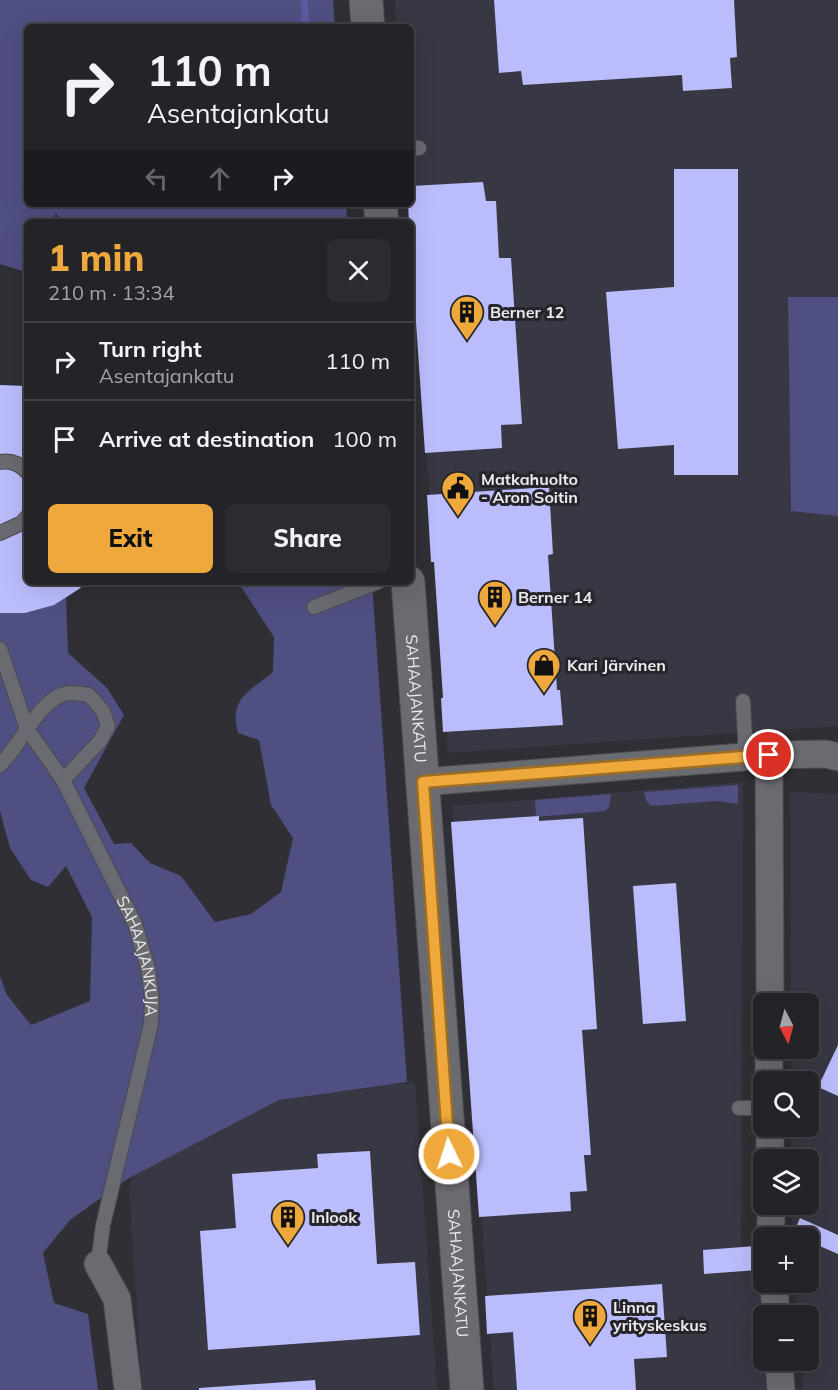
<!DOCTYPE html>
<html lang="en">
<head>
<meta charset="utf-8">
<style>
  :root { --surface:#232328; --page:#2b2b30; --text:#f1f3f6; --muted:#a3a4a8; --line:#404045; --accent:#eea83c }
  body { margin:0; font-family:Mulish,sans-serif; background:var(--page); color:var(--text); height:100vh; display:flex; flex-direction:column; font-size:22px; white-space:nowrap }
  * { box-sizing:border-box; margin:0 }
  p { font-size:20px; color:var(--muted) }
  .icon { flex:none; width:33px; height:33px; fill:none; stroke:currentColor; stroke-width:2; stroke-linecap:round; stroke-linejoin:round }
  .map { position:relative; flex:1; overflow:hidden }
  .panel { position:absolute; left:24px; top:219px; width:390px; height:366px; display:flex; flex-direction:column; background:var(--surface); border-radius:9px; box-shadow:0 6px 24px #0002,0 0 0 2px var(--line) }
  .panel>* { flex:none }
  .guide { position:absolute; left:24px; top:24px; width:390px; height:183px; border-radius:9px; box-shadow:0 6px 24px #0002,0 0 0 2px var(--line); background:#232328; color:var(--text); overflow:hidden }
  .needle { width:39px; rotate:174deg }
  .controls { position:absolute; left:753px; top:993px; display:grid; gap:12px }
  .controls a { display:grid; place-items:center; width:66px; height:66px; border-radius:9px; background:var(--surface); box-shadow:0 6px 24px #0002,0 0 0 2px var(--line); font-size:30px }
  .pin { position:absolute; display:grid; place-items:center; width:51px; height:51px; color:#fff; margin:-26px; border:3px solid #fff; border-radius:50%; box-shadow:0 2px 6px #0007 }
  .me { position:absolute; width:66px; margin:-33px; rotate:356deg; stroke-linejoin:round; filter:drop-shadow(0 0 4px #0008) }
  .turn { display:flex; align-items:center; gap:21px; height:126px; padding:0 24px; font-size:27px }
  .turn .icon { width:78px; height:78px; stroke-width:2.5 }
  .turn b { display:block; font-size:42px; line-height:51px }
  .lanes { display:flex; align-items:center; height:57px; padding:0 24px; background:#0003; justify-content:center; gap:30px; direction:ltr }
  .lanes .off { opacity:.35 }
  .round { display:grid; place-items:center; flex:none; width:63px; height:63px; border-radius:9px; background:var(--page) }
  .head { display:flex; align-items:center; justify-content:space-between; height:102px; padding:0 24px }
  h1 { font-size:36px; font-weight:800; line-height:45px; color:var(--accent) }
  .button { display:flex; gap:12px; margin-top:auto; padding:12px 24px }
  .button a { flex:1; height:69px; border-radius:9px; background:var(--accent); color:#111; font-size:24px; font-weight:800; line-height:69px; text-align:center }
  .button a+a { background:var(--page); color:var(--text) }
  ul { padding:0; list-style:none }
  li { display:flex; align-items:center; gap:18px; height:78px; padding:0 24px; border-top:2px solid var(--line) }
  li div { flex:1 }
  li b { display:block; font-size:22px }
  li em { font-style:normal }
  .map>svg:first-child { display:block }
</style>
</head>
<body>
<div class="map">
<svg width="838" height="1390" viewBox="0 0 838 1390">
  <rect width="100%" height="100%" fill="#2f2f35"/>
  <path fill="#373843" d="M395 0H838V726L448 753 411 231V27H396Z
    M743 782 741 1246 758 1245 763 1321 764 1360 766 1361 768 1390H494L452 806Z
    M790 792 838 794V1390H803L801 1361 808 1360V1316L798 1315 795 1283 808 1282V1238L793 1237 791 1205 808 1204V1160L791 1159V1127L808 1126V1082L791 1081V1049L808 1048V1004L791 1003Z
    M415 1083 437 1390H142L129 1189 141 1138 268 1092Z"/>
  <path fill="#504f82" d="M0 0H333L335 27H27V204H346L347 222H64L56 214 50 222H27L26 272 0 264Z
    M788 297H838V516L791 511Z
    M0 450 27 582 66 596 68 653 107 688 124 715 84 788 114 844 131 843 150 863 181 876 215 922 251 914 281 892 293 838 271 805 259 740 238 733C228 699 250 691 273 672L274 637 238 582H372L407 1082 279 1100 129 1178 70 1220 43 1253 54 1303 88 1314 98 1390H0V976L7 995 31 1025 90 1001 92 917 66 866 48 887 31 880 10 848 0 811Z
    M738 785V804L717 801 651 806 646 800 644 792Z
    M611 794 609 807 605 811 536 817 535 800Z"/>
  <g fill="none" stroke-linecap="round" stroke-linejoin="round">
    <path stroke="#5c59a1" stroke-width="7" d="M304 0 306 27"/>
  </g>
  <path fill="#bbbcfc" d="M494 0H734L737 57 730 58 732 88 683 91 682 75 523 85 521 71 499 73Z
    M674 169H738V475H674V445L618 449 606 292 674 287Z
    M483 182 486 201H496L499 258H511L522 424 501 425 502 448 425 453 411 250V222H409L408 204H411V186Z
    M0 385 27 386V582H87L79 589 54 605 25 613H0Z
    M549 487 553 554 548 555 557 690H560L563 725 443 732 441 698H443L434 562H431L427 495Z
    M539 816V821L583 818 597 1029 582 1030 591 1155H584L587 1191 570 1192 571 1211 479 1217 451 822Z
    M676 883 686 1021 643 1024 633 886Z
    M838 1045V1096L818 1087Z
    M370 1151 377 1264 415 1262 420 1335 208 1350 200 1231 236 1228 232 1174 318 1168 317 1154Z
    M800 1218 838 1235V1254L808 1241V1238H801L793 1234Z
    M756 1246 758 1270 704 1274 703 1250Z
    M662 1284 667 1357 634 1359 636 1390H517L513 1332 487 1334 485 1296Z
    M315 1380 316 1390H199V1388Z"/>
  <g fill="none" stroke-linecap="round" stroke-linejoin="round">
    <defs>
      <g id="lane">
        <path d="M411 149 419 148"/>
        <path d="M0 462C11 460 20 464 27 472"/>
        <path d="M0 533 22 523 27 517"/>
        <path d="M314 607 378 582"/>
        <path id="s1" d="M0 649 27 729 63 780 135 924 148 968 152 998 151 1024 103 1225 98 1264"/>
        <path d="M743 701 746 757"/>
        <path d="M0 765C20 747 41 694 70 693 76 693 83 694 89 695L103 711 108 726 100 741 63 780"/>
        <path d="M739 1108H764"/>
      </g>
      <path id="street" d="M769 755 770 1004
        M423 782 769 755 826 754 838 757
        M769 1082V1048
        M770 1126V1160
        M771 1204V1238
        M98 1264 117 1299 128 1390
        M774 1282 776 1316
        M779 1360 781 1390"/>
      <g id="secondary">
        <path d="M366 0 368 27"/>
        <path d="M380 204 382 222"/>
        <path id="s2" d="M408 582 467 1390"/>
      </g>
    </defs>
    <use href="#lane" stroke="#4a4a4e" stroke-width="16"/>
    <use href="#street" stroke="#4a4a4e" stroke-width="29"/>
    <use href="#secondary" stroke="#4a4a4e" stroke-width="35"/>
    <use href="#lane" stroke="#6a6a71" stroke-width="14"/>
    <use href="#street" stroke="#6a6a71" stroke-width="27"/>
    <use href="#secondary" stroke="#6a6a71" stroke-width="33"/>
  </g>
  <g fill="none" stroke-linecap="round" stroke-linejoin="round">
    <defs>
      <path id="route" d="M449 1154 423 782 769 755"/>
    </defs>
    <use href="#route" stroke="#9b6d27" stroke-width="15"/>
    <use href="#route" stroke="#eea83c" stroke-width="10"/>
  </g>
  <defs>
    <symbol id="building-pin" viewBox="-11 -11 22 30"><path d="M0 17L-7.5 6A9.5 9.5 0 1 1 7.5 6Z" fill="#eea83c" stroke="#25252b"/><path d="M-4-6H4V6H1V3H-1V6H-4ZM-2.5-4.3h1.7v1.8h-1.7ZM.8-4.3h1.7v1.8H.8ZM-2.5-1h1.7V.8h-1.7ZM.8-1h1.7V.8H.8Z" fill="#111"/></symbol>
    <symbol id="civic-pin" viewBox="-11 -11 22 30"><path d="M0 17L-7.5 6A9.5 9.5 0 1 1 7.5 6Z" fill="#eea83c" stroke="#25252b"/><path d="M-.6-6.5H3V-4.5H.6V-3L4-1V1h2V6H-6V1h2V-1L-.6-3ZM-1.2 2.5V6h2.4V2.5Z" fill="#111"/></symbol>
    <symbol id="shop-pin" viewBox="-11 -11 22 30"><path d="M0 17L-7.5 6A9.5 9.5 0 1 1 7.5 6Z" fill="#eea83c" stroke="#25252b"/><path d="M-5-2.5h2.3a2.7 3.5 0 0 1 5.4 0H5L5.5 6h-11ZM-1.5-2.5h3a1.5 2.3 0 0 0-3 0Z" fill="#111"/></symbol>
  </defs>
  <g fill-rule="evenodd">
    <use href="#building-pin" x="448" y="293" width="38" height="52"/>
    <use href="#civic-pin" x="439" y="469" width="38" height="52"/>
    <use href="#building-pin" x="476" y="578" width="38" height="52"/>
    <use href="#shop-pin" x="525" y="646" width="38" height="52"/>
    <use href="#building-pin" x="269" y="1198" width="38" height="52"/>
    <use href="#building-pin" x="571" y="1297" width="38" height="52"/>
  </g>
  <g text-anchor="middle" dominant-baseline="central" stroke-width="6" stroke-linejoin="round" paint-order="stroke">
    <g font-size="16" font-weight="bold" fill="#ebebee" stroke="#25252b" text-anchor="start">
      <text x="490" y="312">Berner 12</text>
      <text x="481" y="479">Matkahuolto<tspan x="481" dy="18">- Aron Soitin</tspan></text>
      <text x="518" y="597">Berner 14</text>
      <text x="567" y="665">Kari Järvinen</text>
      <text x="311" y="1217">Inlook</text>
      <text x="613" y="1307">Linna<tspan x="613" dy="18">yrityskeskus</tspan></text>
    </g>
    <g font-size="16" fill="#ebebee" stroke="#25252b">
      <text stroke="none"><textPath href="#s2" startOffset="117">SAHAAJANKATU</textPath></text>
      <text stroke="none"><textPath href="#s1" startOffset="340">SAHAAJANKUJA</textPath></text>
      <text stroke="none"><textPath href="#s2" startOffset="693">SAHAAJANKATU</textPath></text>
    </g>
  </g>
</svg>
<div class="controls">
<a><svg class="needle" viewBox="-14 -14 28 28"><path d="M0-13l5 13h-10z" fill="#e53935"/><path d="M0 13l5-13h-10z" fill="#a3a4a8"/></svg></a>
<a><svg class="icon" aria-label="search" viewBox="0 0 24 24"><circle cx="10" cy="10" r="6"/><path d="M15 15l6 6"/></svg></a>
<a><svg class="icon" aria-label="layers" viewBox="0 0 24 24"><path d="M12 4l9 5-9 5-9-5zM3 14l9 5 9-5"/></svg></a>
<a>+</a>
<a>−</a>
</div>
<div class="pin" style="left:769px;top:755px;background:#d93025"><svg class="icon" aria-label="arrive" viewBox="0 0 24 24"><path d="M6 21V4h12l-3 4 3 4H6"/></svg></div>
<svg class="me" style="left:449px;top:1154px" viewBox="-20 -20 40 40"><circle r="17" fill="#eea83c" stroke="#fff" stroke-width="3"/><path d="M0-11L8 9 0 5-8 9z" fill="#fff"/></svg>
<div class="guide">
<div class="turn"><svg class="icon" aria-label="right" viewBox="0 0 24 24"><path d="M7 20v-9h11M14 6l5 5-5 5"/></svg><div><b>110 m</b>Asentajankatu</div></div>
<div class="lanes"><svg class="icon off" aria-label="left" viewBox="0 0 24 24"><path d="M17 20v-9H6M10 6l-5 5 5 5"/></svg><svg class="icon off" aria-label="ahead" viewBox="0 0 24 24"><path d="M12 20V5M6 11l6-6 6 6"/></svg><svg class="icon" aria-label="right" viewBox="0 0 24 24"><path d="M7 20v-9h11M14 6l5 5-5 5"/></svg></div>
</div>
<section class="panel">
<div class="head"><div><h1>1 min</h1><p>210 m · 13:34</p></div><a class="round"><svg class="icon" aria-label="close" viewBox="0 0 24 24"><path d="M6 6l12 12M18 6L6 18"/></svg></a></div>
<ul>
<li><svg class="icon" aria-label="right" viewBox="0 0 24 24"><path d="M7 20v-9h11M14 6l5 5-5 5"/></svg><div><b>Turn right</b><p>Asentajankatu</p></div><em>110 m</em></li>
<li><svg class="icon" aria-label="arrive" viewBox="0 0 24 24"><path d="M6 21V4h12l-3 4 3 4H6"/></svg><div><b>Arrive at destination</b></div><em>100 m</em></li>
</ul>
<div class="button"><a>Exit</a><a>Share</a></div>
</section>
</div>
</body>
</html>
